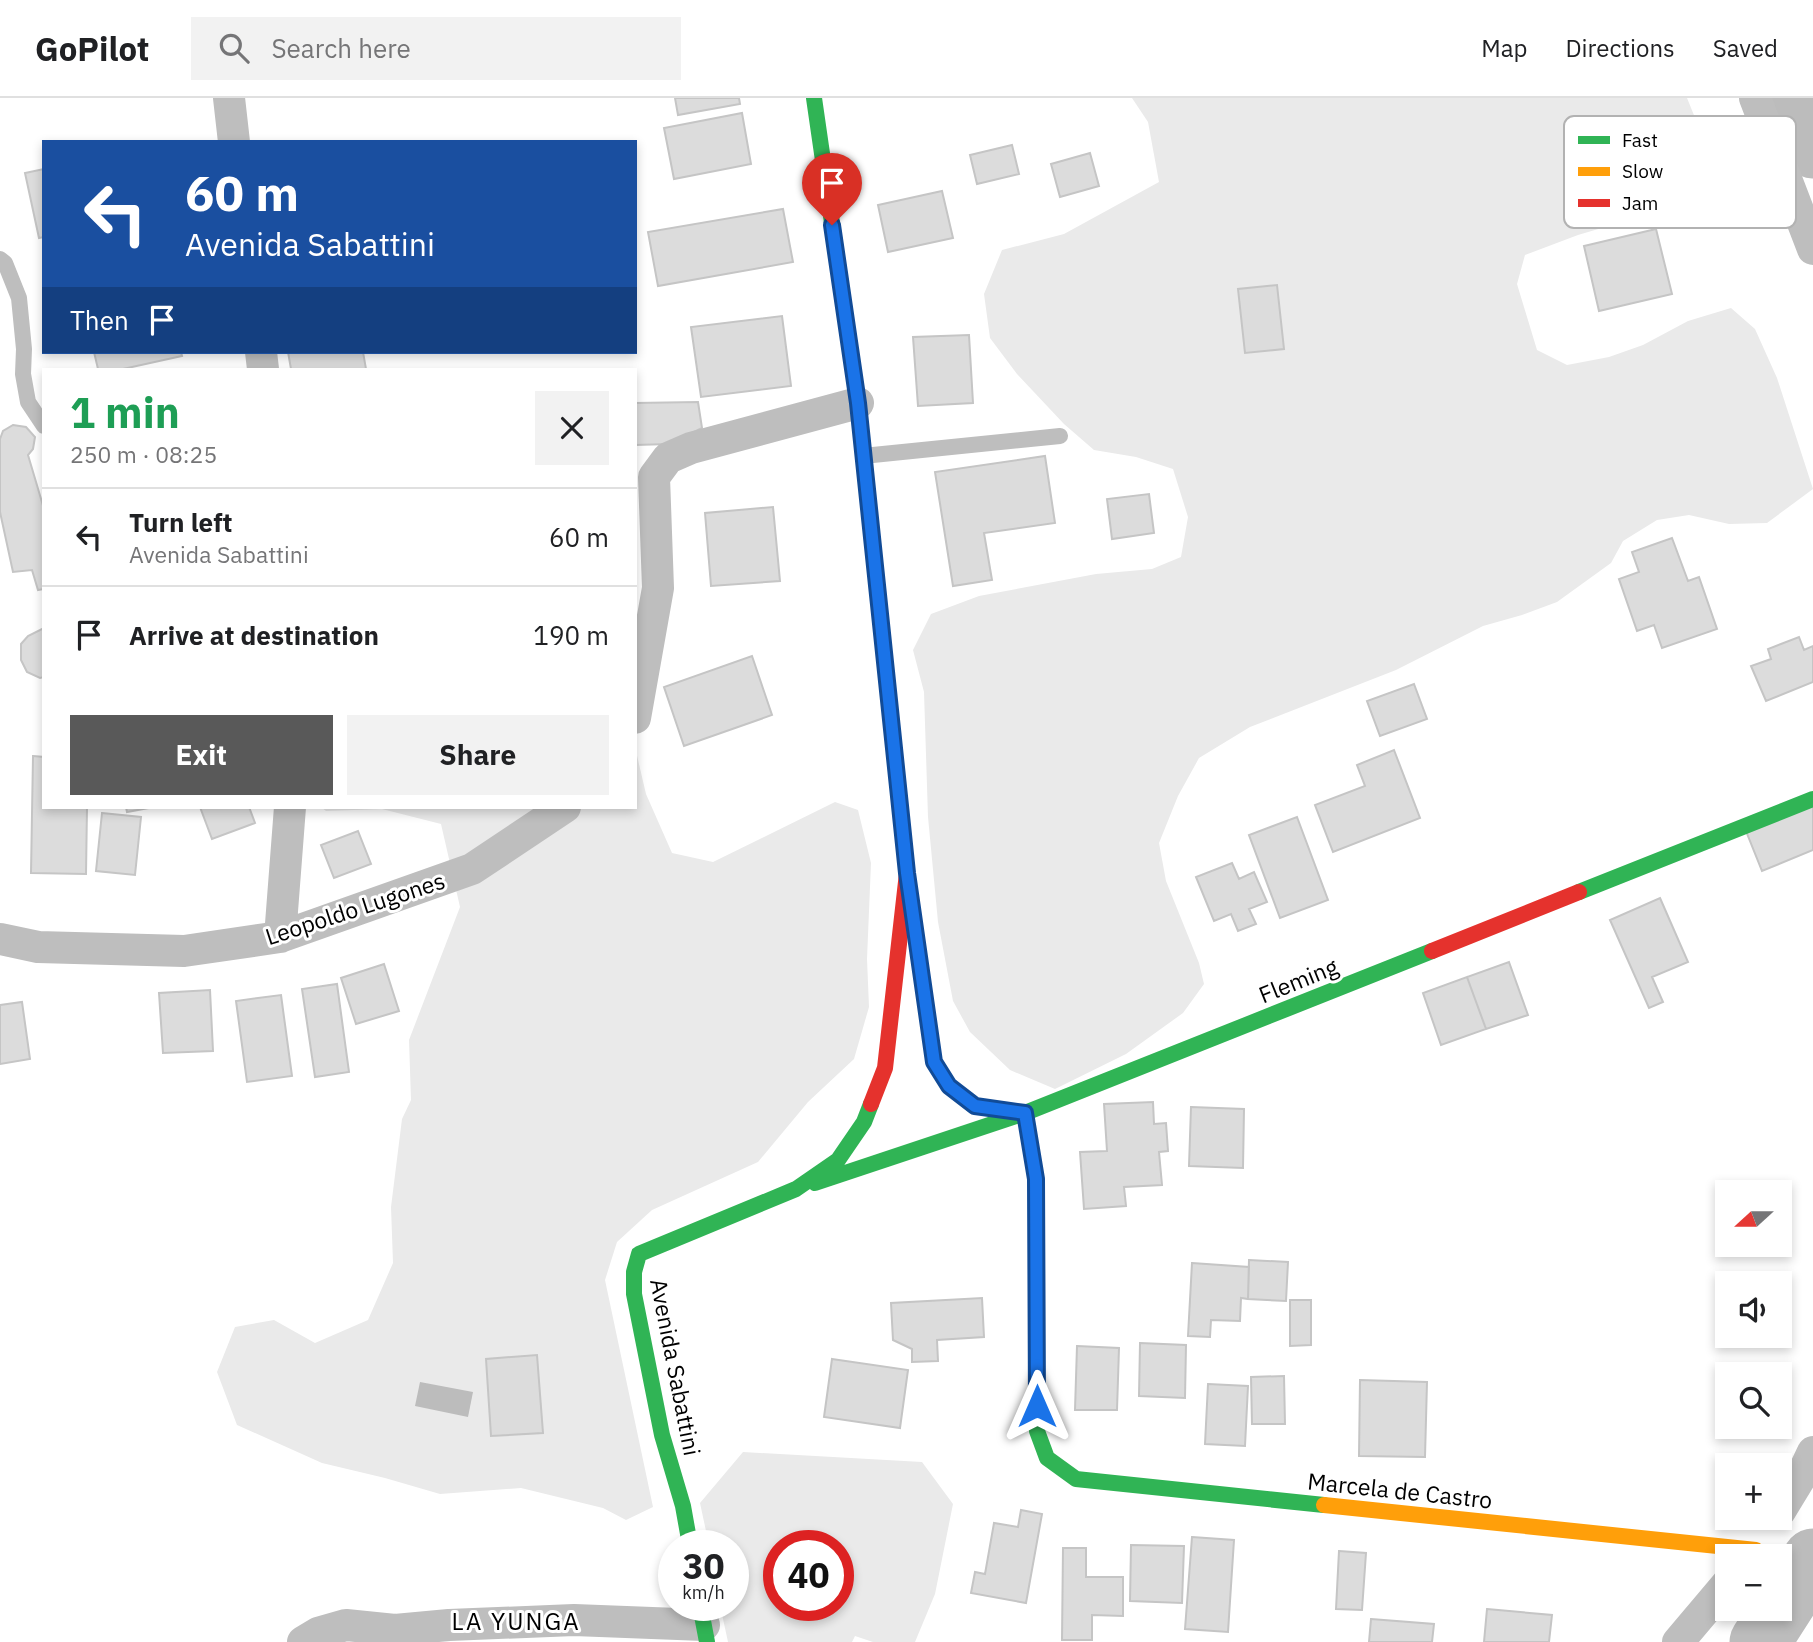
<!DOCTYPE html>
<html lang="en">
<head>
<meta charset="utf-8">
<style>
  :root { --surface:#fff; --page:#f2f2f2; --text:#202124; --muted:#757577; --line:#e0e0e0; --accent:#595959 }
  body { margin:0; font-family:"IBM Plex Sans",sans-serif; background:var(--page); color:var(--text); height:100vh; display:flex; flex-direction:column; font-size:26px; white-space:nowrap }
  * { box-sizing:border-box; margin:0 }
  p { font-size:23px; color:var(--muted) }
  .icon { flex:none; width:38px; height:38px; fill:none; stroke:currentColor; stroke-width:2; stroke-linecap:round; stroke-linejoin:round }
  .map { position:relative; flex:1; overflow:hidden }
  .drawer { position:absolute; left:42px; top:270px; width:595px; height:441px; display:flex; flex-direction:column; background:var(--surface); border-radius:0px; box-shadow:0 4px 10px #0003 }
  .drawer>* { flex:none }
  .banner { position:absolute; left:42px; top:42px; width:595px; height:214px; border-radius:0px; box-shadow:0 4px 10px #0003; background:#1a4fa0; color:#fff; overflow:hidden }
  .needle { width:46px; rotate:249deg }
  .fabs { position:absolute; left:1715px; top:1082px; display:grid; gap:14px }
  .fabs a { display:grid; place-items:center; width:77px; height:77px; border-radius:0px; background:var(--surface); box-shadow:0 4px 10px #0003; font-size:35px }
  .speed { position:absolute; left:658px; top:1432px; display:flex; gap:14px; font-size:35px; font-weight:700; text-align:center }
  .speed>* { display:grid; place-content:center; width:91px; height:91px; border-radius:50%; background:var(--surface); box-shadow:0 4px 10px #0003; line-height:1 }
  .speed small { font-size:18px; font-weight:400 }
  .speed .limit { border:10px solid #d22; background:#fff; color:#111 }
  .pin { position:absolute; display:grid; place-items:center; width:60px; height:60px; color:#fff; margin:-72px -30px; border-radius:50% 50% 50% 0; rotate:-45deg; box-shadow:0 0 7px #0007 }
  .pin .icon { rotate:45deg }
  .me { position:absolute; width:77px; margin:-38px; rotate:0deg; stroke-linejoin:round; filter:drop-shadow(0 0 5px #0008) }
  .turn { display:flex; align-items:center; gap:24px; height:147px; padding:0 28px; font-size:32px }
  .turn .icon { width:91px; height:91px; stroke-width:2.5 }
  .turn b { display:block; font-size:49px; line-height:60px }
  .then { display:flex; align-items:center; height:66px; padding:0 28px; background:#0003; gap:14px; font-size:26px }
  .round { display:grid; place-items:center; flex:none; width:74px; height:74px; border-radius:0px; background:var(--page) }
  .overview { display:flex; align-items:center; justify-content:space-between; height:119px; padding:0 28px }
  h1 { font-size:42px; font-weight:800; line-height:52px; color:#1e9e55 }
  .action { display:flex; gap:14px; margin-top:auto; padding:14px 28px }
  .action a { flex:1; height:80px; border-radius:0px; background:var(--accent); color:#fff; font-size:28px; font-weight:800; line-height:80px; text-align:center }
  .action a+a { background:var(--page); color:var(--text) }
  ul { padding:0; list-style:none }
  li { display:flex; align-items:center; gap:21px; height:98px; padding:0 28px; border-top:2px solid var(--line) }
  li div { flex:1 }
  li b { display:block; font-size:26px }
  li em { font-style:normal }
  header { display:flex; align-items:center; gap:42px; box-sizing:border-box; height:98px; padding:0 35px; background:var(--surface); border-bottom:2px solid var(--line) }
  header strong { font-size:33px }
  nav { display:flex; gap:38px; margin-inline-start:auto; font-size:24px }
  .search { width:490px; height:63px; background:var(--page); display:flex; align-items:center; gap:18px; box-sizing:border-box; padding:0 24px; border-radius:0px; color:var(--muted); font-size:26px }
  .map>svg:first-child { display:block }
</style>
</head>
<body>
<header>
<strong>GoPilot</strong>
<div class="search"><svg class="icon" aria-label="search" viewBox="0 0 24 24"><circle cx="10" cy="10" r="6"/><path d="M15 15l6 6"/></svg>Search here</div>
<nav><a>Map</a><a>Directions</a><a>Saved</a></nav>
</header>
<div class="map">
<svg width="1813" height="1544" viewBox="0 0 1813 1544">
  <rect width="100%" height="100%" fill="#fff"/>
  <path fill="#eaeaea" fill-rule="evenodd" d="M1132 0H1687L1713 64 1696 93 1649 116 1578 137 1525 157 1517 186 1537 252 1567 267 1609 259 1643 247 1688 223 1731 210 1755 231 1777 280 1813 391 1767 425 1729 426 1689 417 1657 422 1623 443 1611 465 1557 504 1522 517 1483 528 1396 572 1250 629 1199 660 1178 698 1159 745 1166 783 1199 865 1204 886 1183 915 1126 956 1055 991 1010 972 970 934 953 903 938 824 928 719 924 594 913 552 931 516 979 498 1096 476 1152 471 1181 459 1188 419 1173 371 1136 359 1094 352 1064 326 1017 276 990 240 984 196 1002 152 1064 136 1159 84 1148 24Z
    M635 649 646 696 672 755 713 764 835 704 858 712 871 765 867 861 869 909 854 961 808 1004 758 1064 652 1112 617 1144 605 1182 653 1409 626 1422 603 1410 521 1390 440 1396 385 1380 322 1365 237 1327 217 1274 235 1229 274 1222 315 1245 368 1222 393 1165 391 1109 402 1021 411 1002 409 942 460 809 441 726 382 711 326 713 321 709H635Z
    M743 1354 922 1364 953 1406 935 1496 915 1544H873L855 1538 852 1544H728L720 1507H733V1447H709L700 1405ZM779 1447H838V1507H779Z"/>
  <path fill="#bcbcbc" d="M420 1284 473 1294 468 1319 415 1308Z"/>
  <g fill="none" stroke-linecap="round" stroke-linejoin="round">
    <path stroke="#bcbcbc" stroke-width="61" d="M1794 0 1813 50
      M1760 1544 1813 1461"/>
  </g>
  <path fill="#dcdcdc" stroke="#c5c5c5" stroke-width="2" d="M675 0H739L740 6 678 17Z
    M742 15 751 66 674 81 664 30Z
    M1012 47 1019 76 977 86 970 57Z
    M1090 55 1099 88 1060 99 1051 66Z
    M44 71V139L39 140 25 75Z
    M942 93 953 140 888 154 878 107Z
    M783 111 793 164 658 188 648 134Z
    M1656 131 1672 196 1599 213 1584 148Z
    M1277 187 1284 251 1245 255 1238 191Z
    M782 218 791 288 701 299 691 229Z
    M969 237 973 305 918 308 913 239Z
    M94 254H181L182 258 123 271H98Z
    M288 254H363L366 271H291Z
    M698 304 702 330 670 346 635 347V305Z
    M13 327 26 329 35 339 33 351 28 357 44 411V491L38 492 32 472 13 474 0 414V341L3 333Z
    M1045 358 1055 425 984 435 992 482 953 488 935 374Z
    M1149 396 1154 435 1112 441 1107 401Z
    M773 409 780 483 711 488 705 415Z
    M1672 440 1688 483 1699 479 1717 531 1662 550 1654 527 1637 533 1619 481 1639 474 1632 454Z
    M42 531H44V579L40 580 27 574 21 562V546L28 538Z
    M1799 539 1804 552 1813 548V584L1766 603 1751 568 1771 561 1768 551Z
    M752 558 772 617 684 648 664 589Z
    M1414 586 1427 621 1380 638 1367 603Z
    M1394 652 1420 720 1333 754 1315 707 1365 688 1357 667Z
    M33 658 44 659V709H87L86 776 31 775Z
    M1813 705V752L1762 773 1746 733Z
    M126 709H154L127 714Z
    M200 709H249L255 725 212 741Z
    M102 715 141 719 135 777 96 773Z
    M1297 719 1328 802 1280 820 1249 737Z
    M358 733 371 766 334 780 321 747Z
    M1232 765 1239 781 1254 774 1267 804 1249 811 1256 826 1238 833 1231 816 1214 823 1196 779Z
    M1660 800 1688 864 1652 879 1663 904 1649 910 1610 822Z
    M1509 864 1528 917 1486 931 1467 879Z
    M384 866 399 913 356 926 341 880Z
    M1467 879 1486 931 1441 947 1423 895Z
    M337 886 349 974 315 979 302 891Z
    M210 892 213 953 163 955 159 895Z
    M281 897 292 978 247 984 236 903Z
    M22 904 30 961 0 966V907Z
    M1153 1004 1154 1026 1166 1025 1168 1053 1159 1054 1162 1087 1124 1089 1126 1108 1084 1111 1080 1054 1107 1053 1104 1006Z
    M1191 1009 1244 1011 1243 1070 1189 1068Z
    M1249 1162 1288 1164 1286 1203 1248 1201Z
    M1192 1165 1249 1169 1248 1201 1241 1200 1240 1223 1211 1222 1210 1239 1188 1238Z
    M982 1200 984 1239 937 1242 938 1263 912 1264V1251L893 1242 891 1205Z
    M1290 1202H1311V1247L1290 1248Z
    M1140 1245 1186 1247 1185 1300 1139 1298Z
    M1077 1248 1119 1250 1117 1312H1075Z
    M537 1257 543 1335 491 1338 486 1261Z
    M832 1261 908 1272 900 1330 824 1319Z
    M1284 1278 1285 1326H1252L1251 1279Z
    M1360 1282 1427 1284 1425 1359 1359 1358Z
    M1208 1286 1248 1288 1245 1348 1205 1346Z
    M1021 1412 1042 1416 1026 1505 971 1495 975 1474 985 1476 994 1425 1018 1429Z
    M1192 1439 1234 1442 1228 1534 1185 1531Z
    M1131 1447 1184 1448 1182 1505 1130 1503Z
    M1063 1450H1086V1479H1123V1518L1092 1517V1542H1062Z
    M1339 1453 1366 1455 1362 1512 1336 1511Z
    M1487 1511 1552 1517 1549 1544H1484Z
    M1371 1521 1434 1526 1432 1544H1369Z"/>
  <g fill="none" stroke-linecap="round" stroke-linejoin="round">
    <path stroke="#bebebe" stroke-width="16" d="M0 161 5 165 19 200 24 251 23 276 28 304 44 328
      M863 358 1060 338"/>
    <path stroke="#bebebe" stroke-width="32" d="M229 0 234 44
      M1755 0 1813 151
      M261 254 263 271
      M635 620 658 490 654 379 668 360 691 350 858 305
      M280 839 290 709
      M0 841 38 849 184 853 280 839 472 771 565 709
      M1780 1413 1803 1375 1813 1354
      M303 1544 318 1535 346 1527 395 1532 449 1527 574 1522 704 1527
      M1678 1544 1727 1486"/>
    <path stroke="#30b455" stroke-width="16" d="M814 0 858 305 902 726
      M1579 794 1813 701
      M915 833 934 964 949 988 974 1008 1025 1015 1036 1081 1037 1333 1047 1360 1076 1381 1324 1407
      M815 1085 1025 1015 1432 853
      M690 1447 683 1408 662 1337 634 1196V1174L639 1156 796 1091 838 1062 864 1024 871 1006
      M700 1507 707 1544"/>
    <path stroke="#ff9f0a" stroke-width="16" d="M1324 1407 1756 1452"/>
    <path stroke="#e5322d" stroke-width="16" d="M1432 853 1579 794
      M871 1006 885 970 907 775 902 726"/>
  </g>
  <g fill="none" stroke-linecap="round" stroke-linejoin="round">
    <defs>
      <path id="route" d="M832 127 858 305 907 775 934 964 949 988 975 1008 1025 1015 1036 1081 1037 1308"/>
    </defs>
    <use href="#route" stroke="#114b97" stroke-width="18"/>
    <use href="#route" stroke="#1a73e8" stroke-width="12"/>
  </g>
  <g text-anchor="middle" dominant-baseline="central" stroke-width="6" stroke-linejoin="round" paint-order="stroke">
    <g font-size="23" fill="#000" stroke="#fff">
      <text transform="translate(355 810) rotate(-18)">Leopoldo Lugones</text>
      <text transform="translate(1298 882) rotate(-22)">Fleming</text>
      <text transform="translate(676 1269) rotate(79)">Avenida Sabattini</text>
      <text transform="translate(1400 1392) rotate(6)">Marcela de Castro</text>
    </g>
    <g font-size="24" letter-spacing="2" fill="#000" stroke="#fff">
      <text x="516" y="1523">LA YUNGA</text>
    </g>
  </g>
  <rect x="1564" y="18" width="232" height="112" rx="10" fill="#fff" stroke="#b2b2b2" stroke-width="2"/>
  <rect x="1578" y="38" width="32" height="8" fill="#30b455"/>
  <rect x="1578" y="69" width="32" height="9" fill="#ff9f0a"/>
  <rect x="1578" y="101" width="32" height="8" fill="#e5322d"/>
  <g font-size="19" fill="#000">
    <text x="1622" y="49">Fast</text>
    <text x="1622" y="80">Slow</text>
    <text x="1622" y="112">Jam</text>
  </g>
</svg>
<div class="fabs">
<a><svg class="needle" viewBox="-14 -14 28 28"><path d="M0-13l5 13h-10z" fill="#e53935"/><path d="M0 13l5-13h-10z" fill="#757577"/></svg></a>
<a><svg class="icon" aria-label="sound" viewBox="0 0 24 24"><path d="M4 9h4l5-4v14l-5-4H4zM17 9q2 3 0 6"/></svg></a>
<a><svg class="icon" aria-label="search" viewBox="0 0 24 24"><circle cx="10" cy="10" r="6"/><path d="M15 15l6 6"/></svg></a>
<a>+</a>
<a>−</a>
</div>
<div class="speed"><div>30<small>km/h</small></div><div class="limit">40</div></div>
<div class="pin" style="left:832px;top:127px;background:#d93025"><svg class="icon" aria-label="arrive" viewBox="0 0 24 24"><path d="M6 21V4h12l-3 4 3 4H6"/></svg></div>
<svg class="me" style="left:1037px;top:1308px" viewBox="-20 -20 40 40"><path d="M0-17L14 15 0 8-14 15z" fill="#1a73e8" stroke="#fff" stroke-width="4"/></svg>
<div class="banner">
<div class="turn"><svg class="icon" aria-label="left" viewBox="0 0 24 24"><path d="M17 20v-9H6M10 6l-5 5 5 5"/></svg><div><b>60 m</b>Avenida Sabattini</div></div>
<div class="then">Then<svg class="icon" aria-label="arrive" viewBox="0 0 24 24"><path d="M6 21V4h12l-3 4 3 4H6"/></svg></div>
</div>
<section class="drawer">
<div class="overview"><div><h1>1 min</h1><p>250 m · 08:25</p></div><a class="round"><svg class="icon" aria-label="close" viewBox="0 0 24 24"><path d="M6 6l12 12M18 6L6 18"/></svg></a></div>
<ul>
<li><svg class="icon" aria-label="left" viewBox="0 0 24 24"><path d="M17 20v-9H6M10 6l-5 5 5 5"/></svg><div><b>Turn left</b><p>Avenida Sabattini</p></div><em>60 m</em></li>
<li><svg class="icon" aria-label="arrive" viewBox="0 0 24 24"><path d="M6 21V4h12l-3 4 3 4H6"/></svg><div><b>Arrive at destination</b></div><em>190 m</em></li>
</ul>
<div class="action"><a>Exit</a><a>Share</a></div>
</section>
</div>
</body>
</html>
